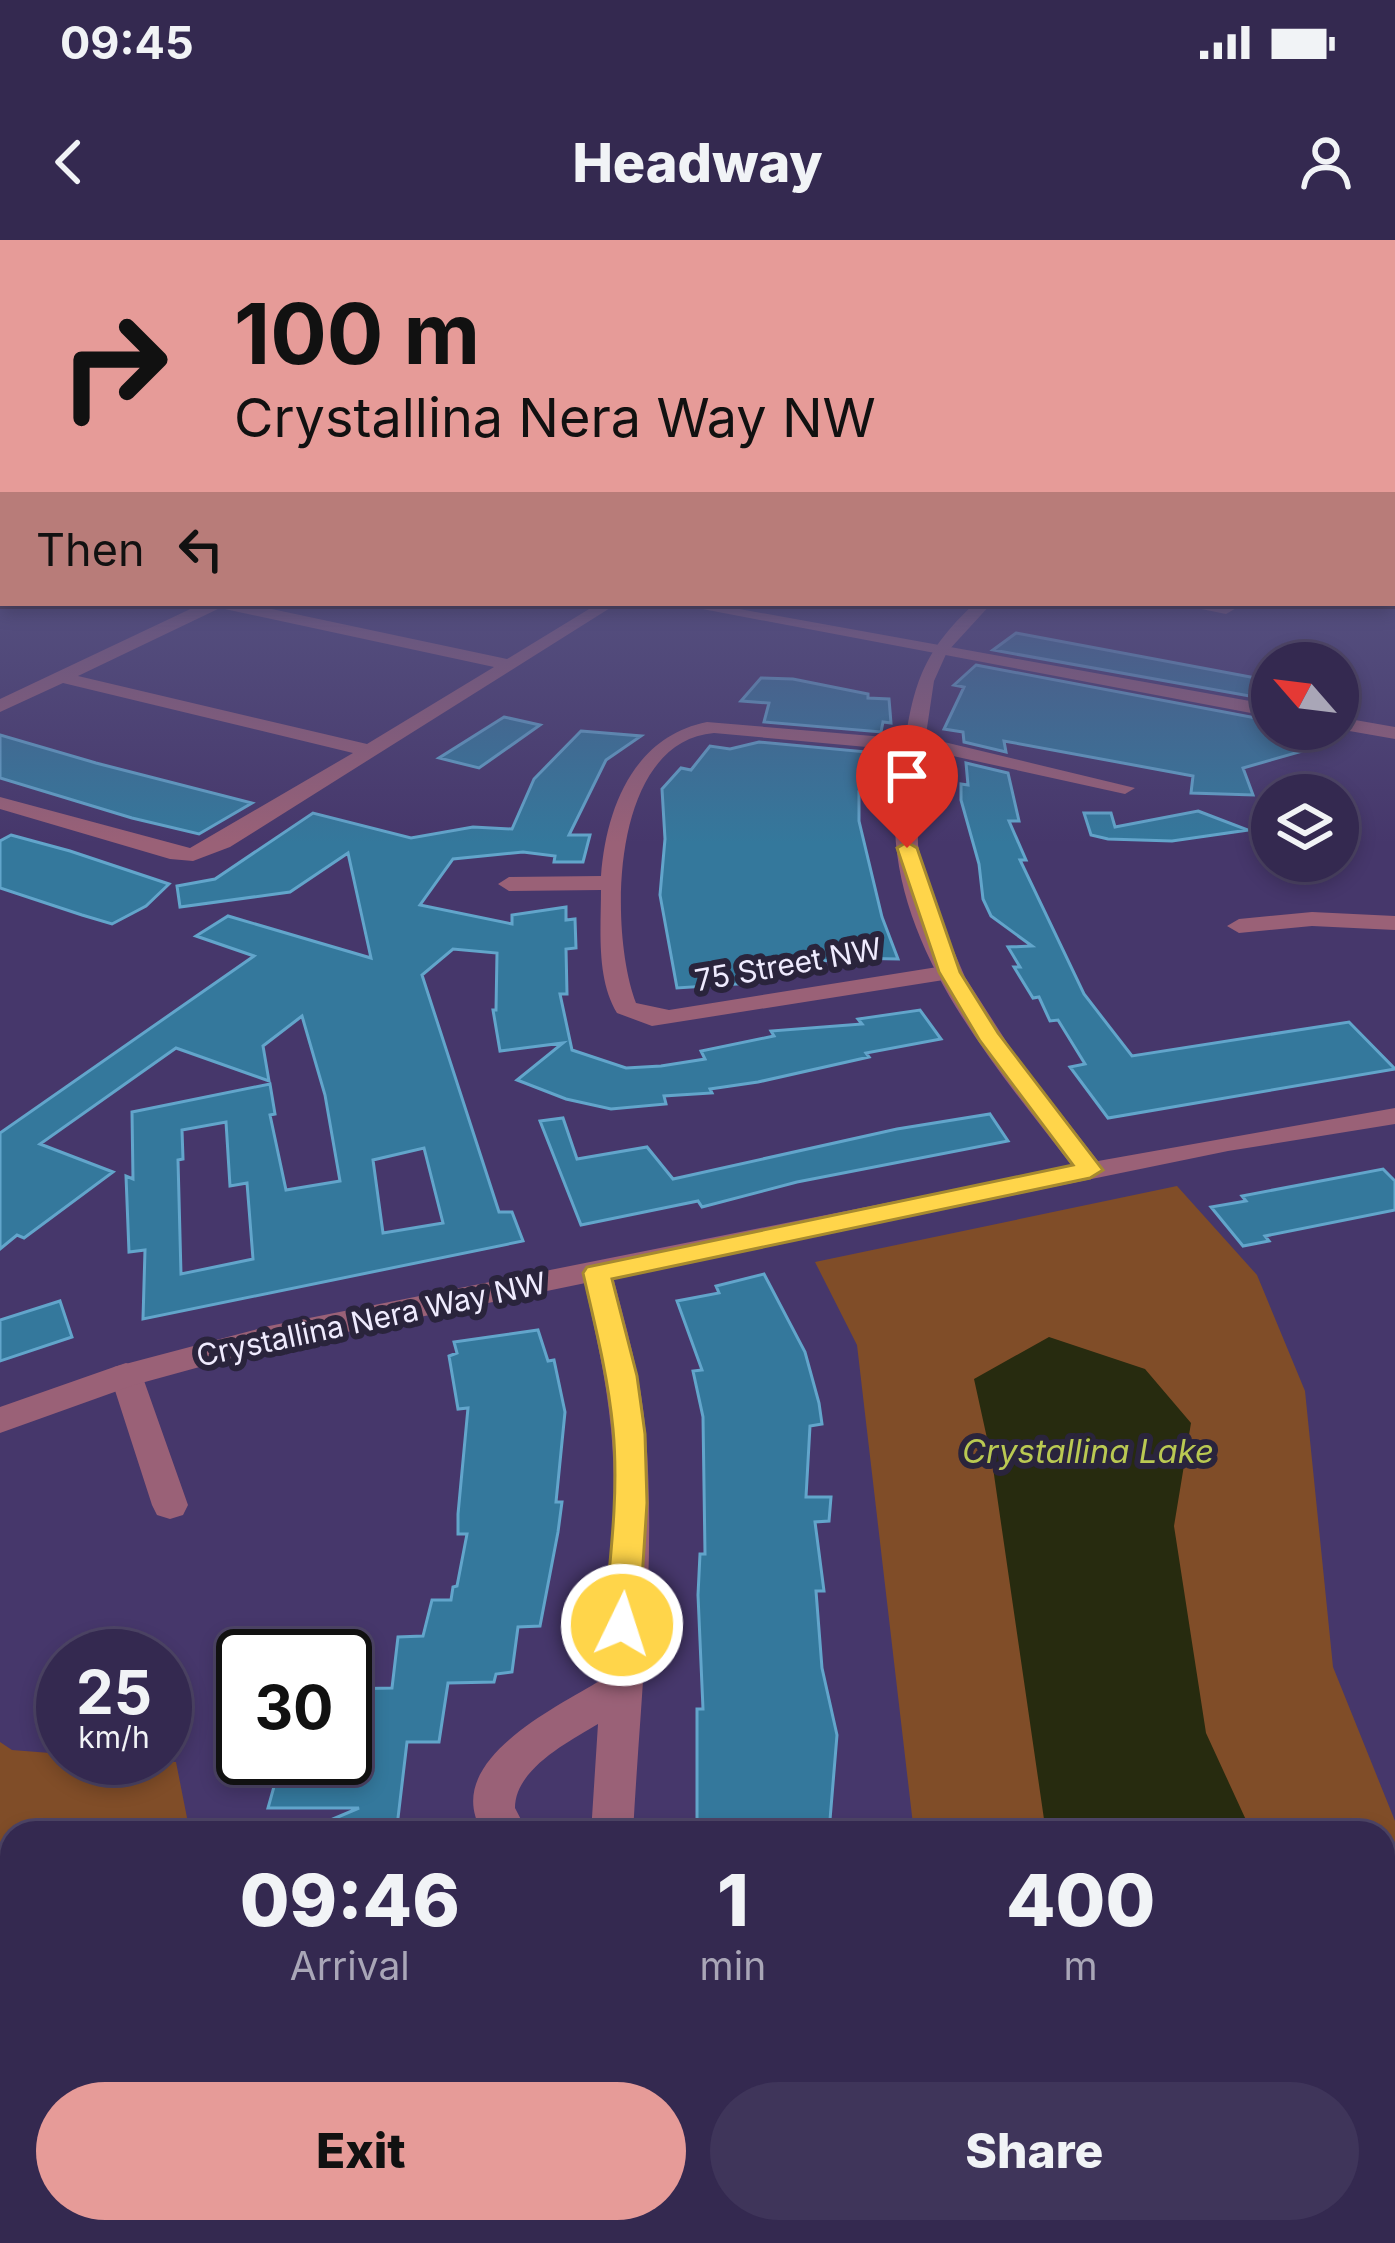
<!DOCTYPE html>
<html lang="en">
<head>
<meta charset="utf-8">
<style>
  :root { --surface:#342950; --page:#3f355a; --text:#f1f3f6; --muted:#a9a6b7; --line:#4e4567; --accent:#e69b98 }
  body { margin:0; font-family:Inter,sans-serif; background:var(--page); color:var(--text); height:100vh; display:flex; flex-direction:column; font-size:45px; white-space:nowrap }
  * { box-sizing:border-box; margin:0 }
  p { font-size:39px; color:var(--muted) }
  .icon { flex:none; width:66px; height:66px; fill:none; stroke:currentColor; stroke-width:2; stroke-linecap:round; stroke-linejoin:round }
  .map { position:relative; flex:1; overflow:hidden }
  .side { position:absolute; left:0px; top:1581px; width:1395px; height:423px; display:flex; flex-direction:column; background:var(--surface); border-radius:36px 36px 0 0; box-shadow:0 6px 18px #0003,0 0 0 3px var(--line) }
  .side>* { flex:none }
  .guide { position:absolute; left:0px; top:0px; width:1395px; height:366px; box-shadow:0 6px 18px #0003,0 0 0 3px var(--line); background:#e69b98; color:#111; overflow:hidden }
  .needle { width:78px; rotate:298deg }
  .controls { position:absolute; left:1251px; top:402px; display:grid; gap:24px }
  .controls a { display:grid; place-items:center; width:108px; height:108px; border-radius:50%; background:var(--surface); box-shadow:0 6px 18px #0003,0 0 0 3px var(--line); font-size:60px }
  .speed { position:absolute; left:36px; top:1389px; display:flex; gap:24px; font-size:60px; font-weight:700; text-align:center }
  .speed>* { display:grid; place-content:center; width:156px; height:156px; border-radius:50%; background:var(--surface); box-shadow:0 6px 18px #0003,0 0 0 3px var(--line); line-height:1 }
  .speed small { font-size:30px; font-weight:400 }
  .speed .limit { border:6px solid #111; border-radius:18px; background:#fff; color:#111 }
  .pin { position:absolute; display:grid; place-items:center; width:102px; height:102px; color:#fff; margin:-123px -51px; border-radius:50% 50% 50% 0; rotate:-45deg; box-shadow:0 0 12px #0007 }
  .pin .icon { rotate:45deg }
  .me { position:absolute; width:132px; margin:-66px; rotate:4deg; stroke-linejoin:round; filter:drop-shadow(0 0 9px #0008) }
  .turn { display:flex; align-items:center; gap:42px; height:252px; padding:0 36px; font-size:54px }
  .turn .icon { width:156px; height:156px; stroke-width:2.5 }
  .turn b { display:block; font-size:84px; line-height:102px }
  .then { display:flex; align-items:center; height:114px; padding:0 36px; background:#0003; gap:24px; font-size:45px }
  .eta { display:flex; justify-content:space-evenly; align-items:center; height:204px; text-align:center }
  .eta b { font-size:72px; font-weight:800; line-height:84px }
  .primary-button { display:flex; gap:24px; margin-top:auto; padding:24px 36px }
  .primary-button a { flex:1; height:138px; border-radius:72px; background:var(--accent); color:#111; font-size:48px; font-weight:800; line-height:138px; text-align:center }
  .primary-button a+a { background:var(--page); color:var(--text) }
  .status { display:flex; justify-content:space-between; align-items:center; height:84px; padding:0 60px; background:var(--surface); direction:ltr }
  .status svg { height:33px; fill:currentColor }
  header { display:flex; justify-content:space-between; align-items:center; height:156px; padding:0 36px; background:var(--surface); font-size:54px; font-weight:800 }
  .map>svg:first-child { display:block }
</style>
</head>
<body>
<div class="status"><b>09:45</b><svg viewBox="0 0 49 12"><path d="M0 12V9h3v3zM5 12V6h3v6zM10 12V3h3v9zM15 12V0h3v12zM26 1h20v11H26zM47 4h2v5h-2z"/></svg></div>
<header><svg class="icon" aria-label="back" viewBox="0 0 24 24"><path d="M15 5l-7 7 7 7"/></svg>Headway<svg class="icon" aria-label="person" viewBox="0 0 24 24"><circle cx="12" cy="8" r="4"/><path d="M4 21q1-7 8-7t8 7"/></svg></header>
<div class="map">
<svg width="1395" height="2003" viewBox="0 0 1395 2003">
  <rect width="100%" height="100%" fill="#46376b"/>
  <path fill="#804d28" d="M1177 946 1257 1035 1305 1151 1333 1427 1395 1581V2003H0V1502L12 1510 63 1514V1518L176 1522 190 1593H12V1992H1383V1593H914L857 1105 815 1022Z"/>
  <path fill="#272b0f" d="M1049 1097 1145 1129 1191 1183 1174 1286 1206 1493 1252 1593H1046L992 1221 974 1139Z
    M0 1651 12 1658V1992H204L215 2003H0Z
    M1383 1857 1395 1880V2003H911L919 1992H1383Z"/>
  <path fill="#34789c" stroke="#62a5cb" stroke-width="3" fill-rule="evenodd" d="M1016 393 1272 441V460L993 410Z
    M976 425 1272 481V489L1334 502 1243 528 1253 555 1191 553 1193 536 1004 501 1006 512 964 502 963 492 944 489 964 447 954 445Z
    M761 438 793 439 868 454V458L889 459 891 483 883 482 881 492 764 482 769 463 741 461Z
    M504 477 540 485 479 528 439 518Z
    M581 491 641 496 606 520 569 595H590L583 622H554L555 616 523 612 453 619 420 665 512 684V675L566 667V680L575 679 576 708 566 709 567 754H560L572 810 626 828 661 826 705 819 701 811 774 796 771 791 862 784 858 779 920 770 941 799 866 813 869 817 758 842 710 849 712 853 664 856 666 864 611 869 566 859 517 840 563 803 500 811 493 770H496L497 713 453 709 422 735 499 972H512L523 1001 143 1079 145 1010 129 1012 126 936 133 939 132 872 270 844 275 874 270 875 286 950 340 941 325 855 302 776 263 806 269 841 176 808 40 904 113 932 24 998 17 995 0 1009V893L254 716 196 696 228 676 371 718 348 613 290 652 180 667 177 646 215 639 313 573 411 598 473 587 512 589 534 539ZM226 882 230 946 247 943 253 1019 181 1034 178 920 183 919 182 890ZM424 908 443 983 383 993 373 920Z
    M0 495 96 523 252 563 199 594 132 578 0 538Z
    M759 502 878 513 875 534 867 533V553L859 552V581L882 677 898 719 846 718 763 729 767 742 677 748 660 655 665 599 662 549 681 528 691 530 710 506 730 509Z
    M966 523 1008 533 1019 581H1009L1026 620H1020L1084 754 1132 816 1349 782 1395 829 1108 878 1070 827 1085 824 1058 780 1050 781 1039 757 1033 758 1014 727H1020L1008 707 1032 706 991 676 983 659 979 624 961 560V544L968 545Z
    M1198 571 1248 590 1172 601 1108 599 1091 595 1084 573H1111L1115 587Z
    M11 595 70 611 169 644 146 666 112 684 82 675 0 648V601Z
    M990 874 1008 901 797 942 702 967 698 961 581 985 540 881 563 878 577 919 647 907 673 939 897 889Z
    M1383 929 1395 941V970L1265 996 1269 1001 1243 1006 1211 967 1246 961 1242 956Z
    M764 1034 805 1112 819 1163 822 1184 810 1186 806 1257H831L829 1281 815 1282 824 1351H816L822 1428 837 1495 829 1592 697 1589V1469H703L698 1355 700 1314H705L703 1177 693 1131 702 1130 677 1061 719 1053 716 1046Z
    M60 1061 72 1097 0 1121V1080Z
    M538 1090 548 1121 554 1120 565 1172 556 1262H562L558 1292 540 1386 518 1387 512 1432 496 1434 494 1442 448 1443 439 1502H407L398 1578 404 1593H300L359 1568H268L282 1518H345V1449L392 1448 398 1397 423 1396 432 1360H451L453 1347 457 1346 467 1294H458V1274L468 1168 458 1169 449 1116 457 1113 454 1102Z"/>
  <g fill="none" stroke-linecap="round" stroke-linejoin="round">
    <path fill="#9a6177" fill-rule="evenodd" d="M203 363H243L507 419 599 363H618L230 607 193 621 170 619 0 569V557L190 608 353 513 63 443 0 472V459ZM220 368 494 427 367 504 78 436Z
      M671 363H706L1272 465V477Z
      M1172 363H1245L1226 374Z
      M1338 477 1395 487V499L1338 489Z
      M707 482 944 502 1135 548 1125 554 944 514 714 493C609 502 609 692 636 763L669 770 950 725 962 732 950 739 652 786 617 773C596 738 601 690 601 650L509 651 498 644 509 637 601 636C606 569 633 497 707 482Z
      M1312 672 1395 676V690L1312 686 1239 693 1227 686 1239 679Z
      M597 1023 612 1033C626 1087 642 1140 646 1196 656 1327 640 1462 633 1593H591L598 1484C568 1502 515 1529 515 1568L528 1593H483C439 1522 554 1469 601 1440 607 1357 619 1272 611 1189 606 1136 594 1085 582 1033Z
      M126 1123 138 1127 142 1135 188 1265 183 1275 170 1279 157 1275 152 1265 110 1135 114 1127Z"/>
    <path fill="#9a6177" fill-rule="evenodd" d="M975 363H992L947 412 934 441 917 555 918 605 928 651 965 737 1013 812 1098 921 1395 868V884L1228 911 269 1108 134 1145 0 1193V1167L114 1127 269 1086 1072 926C997 828 900 718 895 589 894 564 899 540 903 516 913 446 921 413 975 363Z"/>
  </g>
  <linearGradient id="sky" x2="0" y2="1"><stop stop-color="#261e3b"/><stop offset="0.53" stop-color="#575382"/><stop offset="1" stop-color="#575382" stop-opacity="0"/></linearGradient>
  <rect width="1395" height="603" fill="url(#sky)"/>
  <path fill="#ffd54a" stroke="#a68a30" stroke-width="3" d="M907 602 917 608 960 732 998 793 1103 930 1090 938 612 1039 637 1136 645 1194 647 1263 639 1385 634 1395 622 1400 609 1395 604 1385C610 1320 619 1254 613 1189 608 1136 595 1085 583 1033L587 1027 1073 925 980 801 939 732 897 608Z"/>
  <g text-anchor="middle" dominant-baseline="central" stroke-width="12" stroke-linejoin="round" paint-order="stroke">
    <g font-size="30" fill="#efebfe" stroke="#2a243c">
      <text transform="translate(788 724) rotate(-10)">75 Street NW</text>
      <text transform="translate(371 1079) rotate(-12)">Crystallina Nera Way NW</text>
    </g>
    <g font-size="33" font-style="italic" fill="#bac952" stroke="#2a243c">
      <text x="1088" y="1211">Crystallina Lake</text>
    </g>
  </g>
</svg>
<div class="controls">
<a><svg class="needle" viewBox="-14 -14 28 28"><path d="M0-13l5 13h-10z" fill="#e53935"/><path d="M0 13l5-13h-10z" fill="#a9a6b7"/></svg></a>
<a><svg class="icon" aria-label="layers" viewBox="0 0 24 24"><path d="M12 4l9 5-9 5-9-5zM3 14l9 5 9-5"/></svg></a>
</div>
<div class="speed"><div>25<small>km/h</small></div><div class="limit">30</div></div>
<div class="pin" style="left:907px;top:608px;background:#d93025"><svg class="icon" aria-label="arrive" viewBox="0 0 24 24"><path d="M6 21V4h12l-3 4 3 4H6"/></svg></div>
<svg class="me" style="left:622px;top:1385px" viewBox="-20 -20 40 40"><circle r="17" fill="#ffd54a" stroke="#fff" stroke-width="3"/><path d="M0-11L8 9 0 5-8 9z" fill="#fff"/></svg>
<div class="guide">
<div class="turn"><svg class="icon" aria-label="right" viewBox="0 0 24 24"><path d="M7 20v-9h11M14 6l5 5-5 5"/></svg><div><b>100 m</b>Crystallina Nera Way NW</div></div>
<div class="then">Then<svg class="icon" aria-label="left" viewBox="0 0 24 24"><path d="M17 20v-9H6M10 6l-5 5 5 5"/></svg></div>
</div>
<section class="side">
<div class="eta">
<div><b>09:46</b><p>Arrival</p></div>
<div><b>1</b><p>min</p></div>
<div><b>400</b><p>m</p></div>
</div>
<div class="primary-button"><a>Exit</a><a>Share</a></div>
</section>
</div>
</body>
</html>
